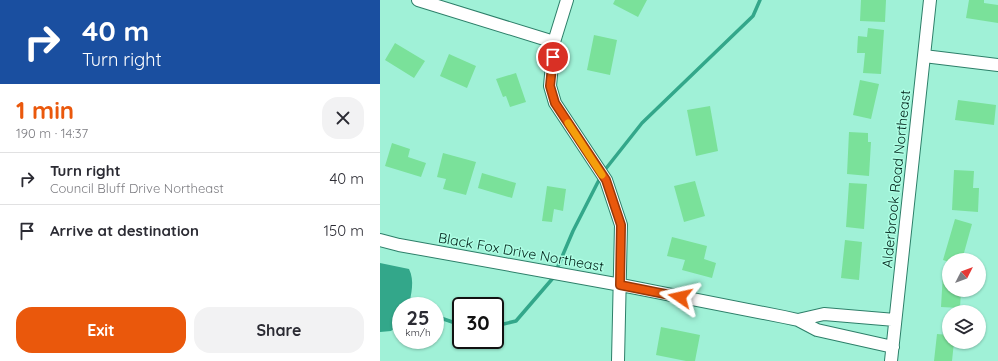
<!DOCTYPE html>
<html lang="en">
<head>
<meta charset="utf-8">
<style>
  :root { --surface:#fff; --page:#f2f2f3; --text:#2b2b33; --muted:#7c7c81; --line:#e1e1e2; --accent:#ea580c }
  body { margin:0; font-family:Quicksand,sans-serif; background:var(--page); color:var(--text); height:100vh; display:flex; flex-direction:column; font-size:15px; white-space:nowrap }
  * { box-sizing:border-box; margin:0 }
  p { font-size:13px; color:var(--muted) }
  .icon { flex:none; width:22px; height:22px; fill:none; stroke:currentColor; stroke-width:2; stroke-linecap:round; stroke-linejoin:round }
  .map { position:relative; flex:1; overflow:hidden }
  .panel { display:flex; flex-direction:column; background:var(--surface); width:380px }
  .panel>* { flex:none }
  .top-card { background:#1a4fa0; color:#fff; overflow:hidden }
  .needle { width:26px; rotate:48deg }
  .tools { position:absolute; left:562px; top:253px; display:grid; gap:8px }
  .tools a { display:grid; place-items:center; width:44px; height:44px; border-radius:50%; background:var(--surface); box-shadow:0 1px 3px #0004; font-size:20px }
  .speed { position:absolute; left:12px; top:297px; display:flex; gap:8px; font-size:20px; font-weight:700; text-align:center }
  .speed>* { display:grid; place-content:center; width:52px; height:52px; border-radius:50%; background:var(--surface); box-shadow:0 1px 3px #0004; line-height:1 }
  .speed small { font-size:10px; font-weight:400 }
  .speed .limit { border:2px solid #111; border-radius:6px; background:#fff; color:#111 }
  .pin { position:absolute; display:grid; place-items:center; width:34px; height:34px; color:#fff; margin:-17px; border:2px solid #fff; border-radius:50%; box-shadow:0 1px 4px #0007 }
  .me { position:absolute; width:44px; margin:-22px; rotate:281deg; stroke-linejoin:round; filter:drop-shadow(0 0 3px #0008) }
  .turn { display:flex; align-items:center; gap:14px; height:84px; padding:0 16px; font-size:18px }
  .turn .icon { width:52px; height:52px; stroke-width:2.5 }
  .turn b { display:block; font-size:28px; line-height:34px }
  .round { display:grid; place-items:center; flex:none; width:42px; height:42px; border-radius:16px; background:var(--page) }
  .summary { display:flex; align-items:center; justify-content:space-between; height:68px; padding:0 16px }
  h1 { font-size:24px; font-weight:800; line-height:30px; color:var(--accent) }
  .primary-button { display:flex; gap:8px; margin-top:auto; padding:8px 16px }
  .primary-button a { flex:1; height:46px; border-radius:16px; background:var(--accent); color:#fff; font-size:16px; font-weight:800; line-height:46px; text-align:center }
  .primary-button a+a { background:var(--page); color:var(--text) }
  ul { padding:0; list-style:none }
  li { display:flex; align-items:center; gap:12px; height:52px; padding:0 16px; border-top:1px solid var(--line) }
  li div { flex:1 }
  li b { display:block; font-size:15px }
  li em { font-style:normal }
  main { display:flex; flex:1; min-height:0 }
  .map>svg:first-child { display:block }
</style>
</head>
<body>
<main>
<section class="panel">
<div class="top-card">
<div class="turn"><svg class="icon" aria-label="right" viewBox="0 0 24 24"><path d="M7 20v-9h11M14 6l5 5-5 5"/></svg><div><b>40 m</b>Turn right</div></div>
</div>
<div class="summary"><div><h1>1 min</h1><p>190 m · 14:37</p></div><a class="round"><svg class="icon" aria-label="close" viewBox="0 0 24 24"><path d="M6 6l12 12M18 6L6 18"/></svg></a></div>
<ul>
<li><svg class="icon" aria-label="right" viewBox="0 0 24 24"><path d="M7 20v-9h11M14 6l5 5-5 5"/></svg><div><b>Turn right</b><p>Council Bluff Drive Northeast</p></div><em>40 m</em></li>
<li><svg class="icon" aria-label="arrive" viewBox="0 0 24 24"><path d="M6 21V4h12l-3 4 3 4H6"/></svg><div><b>Arrive at destination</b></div><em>150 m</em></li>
</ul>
<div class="primary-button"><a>Exit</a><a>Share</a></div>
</section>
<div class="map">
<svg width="618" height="361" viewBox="0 0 618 361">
  <rect width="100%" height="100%" fill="#a0f1d7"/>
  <path fill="#33a78a" d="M0 263 29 269C35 281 31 294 29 306H21V322L11 331 0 332Z"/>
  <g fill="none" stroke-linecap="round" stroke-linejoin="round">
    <path stroke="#33a78a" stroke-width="3.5" d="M224 171 262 123 373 16 380 0
      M55 316 81 325
      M115 326 136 321 173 278 193 231 221 176"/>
  </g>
  <path fill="#7ae19a" d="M235 0H267L258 17 233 4Z
    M481 0H506L505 22 480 21Z
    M589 0H604V3L618 5V23L586 18Z
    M488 28 504 30 501 74 483 73 485 53H477L478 36 487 37Z
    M214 35 237 40 230 75 207 70Z
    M15 43 45 61 34 78 5 60Z
    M69 54 96 66 87 88 60 76Z
    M136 73 146 102 130 107 126 96 123 97 116 79Z
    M480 80 499 84 491 119 473 115Z
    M578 100 616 105 614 125 575 120Z
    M330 106 338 151 316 156 307 110Z
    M469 132 488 133V142H491L489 176 467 174Z
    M12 143 30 149 28 157 46 163 41 177 5 166Z
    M63 153 96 162 86 195 63 189 66 179 57 177Z
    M574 170 594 171 593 188H599L598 212 572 210Z
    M102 173 136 183 132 198 98 188Z
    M315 181 325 216 304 222 294 186Z
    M469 183 487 184 484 229 466 227Z
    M167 186 186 189 183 211 174 209 172 222 162 221Z
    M575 219 592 224 582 260H569V262L563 260Z
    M292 237 327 246 324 259 336 263 332 278 302 270 305 260 287 256Z
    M465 240 482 242 479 280 461 278Z
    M563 273 569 274V290H581L580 308 561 307Z
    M281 327 320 335 315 361H306L276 355Z
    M557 334 569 335V342H574L572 361H554Z"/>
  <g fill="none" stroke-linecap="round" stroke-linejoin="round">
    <defs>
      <path id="street" d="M38 0 174 42
        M187 0 174 42 170 86 175 103 226 180 241 225 238 361
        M544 56 618 65
        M0 240 19 245 241 285 404 317 418 320 437 330 513 347
        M418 320 444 314 515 320
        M511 361 550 0"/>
    </defs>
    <use href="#street" stroke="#2d7f69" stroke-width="14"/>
    <use href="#street" stroke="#fff" stroke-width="12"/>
  </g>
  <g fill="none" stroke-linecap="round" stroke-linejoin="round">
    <defs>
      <path id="route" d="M173 57 170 86 175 103 226 180 241 225 240 285 300 297"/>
    </defs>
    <use href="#route" stroke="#983908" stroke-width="10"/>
    <use href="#route" stroke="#ea580c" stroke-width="7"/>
    <path stroke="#f59e0b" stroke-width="7" d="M188 123 222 175"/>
  </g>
  <g text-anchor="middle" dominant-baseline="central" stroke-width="3" stroke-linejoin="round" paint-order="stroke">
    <g font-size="14" fill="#002219" stroke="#aefee4">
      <text transform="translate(516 179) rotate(-84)">Alderbrook Road Northeast</text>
      <text transform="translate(141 252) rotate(10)">Black Fox Drive Northeast</text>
    </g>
  </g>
</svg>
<div class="tools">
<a><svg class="needle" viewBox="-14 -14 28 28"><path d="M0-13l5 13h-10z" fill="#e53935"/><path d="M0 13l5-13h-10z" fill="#7c7c81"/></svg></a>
<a><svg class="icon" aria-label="layers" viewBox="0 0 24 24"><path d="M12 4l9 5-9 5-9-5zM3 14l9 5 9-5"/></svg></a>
</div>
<div class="speed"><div>25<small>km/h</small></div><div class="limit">30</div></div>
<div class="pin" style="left:173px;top:57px;background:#d93025"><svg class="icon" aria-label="arrive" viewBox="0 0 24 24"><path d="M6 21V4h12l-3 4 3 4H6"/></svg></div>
<svg class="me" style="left:300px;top:297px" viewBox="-20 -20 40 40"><path d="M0-17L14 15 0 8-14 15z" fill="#ea580c" stroke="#fff" stroke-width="4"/></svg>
</div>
</main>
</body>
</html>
